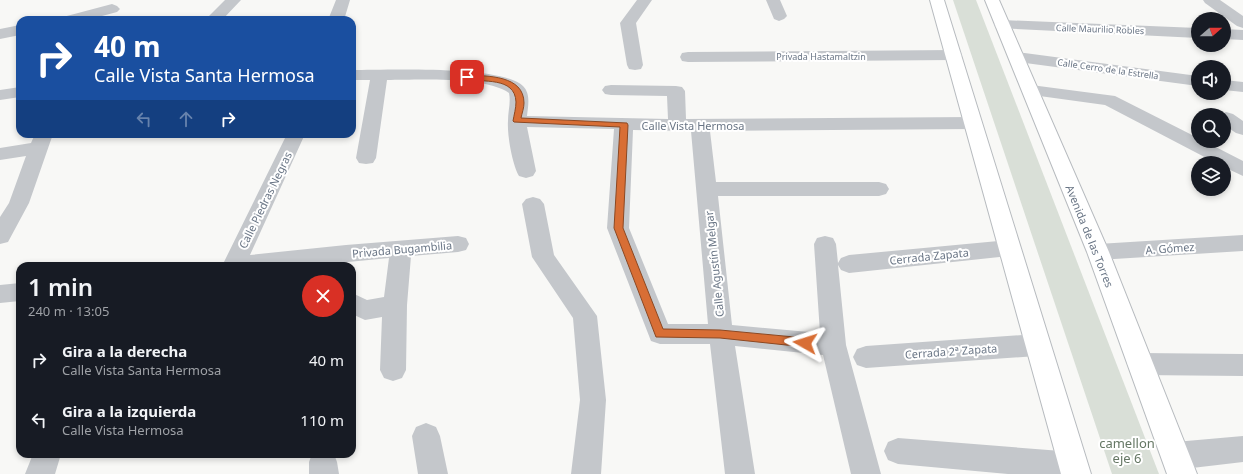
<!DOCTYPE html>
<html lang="es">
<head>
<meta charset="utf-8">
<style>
  :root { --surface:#171b24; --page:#242831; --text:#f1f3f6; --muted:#9ea1a6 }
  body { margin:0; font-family:"Noto Sans",sans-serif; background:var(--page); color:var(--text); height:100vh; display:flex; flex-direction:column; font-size:15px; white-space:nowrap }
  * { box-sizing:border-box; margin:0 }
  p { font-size:13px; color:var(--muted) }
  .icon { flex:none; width:22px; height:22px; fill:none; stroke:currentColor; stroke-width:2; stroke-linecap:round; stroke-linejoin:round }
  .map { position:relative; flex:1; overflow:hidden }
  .side { position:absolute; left:16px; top:262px; width:340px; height:196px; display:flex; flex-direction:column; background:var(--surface); border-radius:12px; box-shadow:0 2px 6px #0003 }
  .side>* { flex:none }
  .top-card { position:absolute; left:16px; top:16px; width:340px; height:122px; border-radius:12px; box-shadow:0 2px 6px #0003; background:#1a4fa0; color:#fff; overflow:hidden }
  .needle { width:26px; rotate:70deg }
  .tools { position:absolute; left:1191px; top:12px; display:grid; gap:8px }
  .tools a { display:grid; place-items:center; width:40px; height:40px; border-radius:50%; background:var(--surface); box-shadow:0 2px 6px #0003; font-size:20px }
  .pin { position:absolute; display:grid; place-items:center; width:34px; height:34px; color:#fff; margin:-17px; border-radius:8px; box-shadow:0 2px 6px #0006 }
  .me { position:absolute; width:44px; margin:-22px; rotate:276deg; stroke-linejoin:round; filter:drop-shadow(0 0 3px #0008) }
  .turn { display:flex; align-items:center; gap:14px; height:84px; padding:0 12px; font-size:18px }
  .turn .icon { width:52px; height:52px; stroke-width:2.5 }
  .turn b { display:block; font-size:28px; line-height:34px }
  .lanes { display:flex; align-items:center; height:38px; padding:0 12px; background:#0003; justify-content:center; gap:20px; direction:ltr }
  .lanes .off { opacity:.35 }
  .round { display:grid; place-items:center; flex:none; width:42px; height:42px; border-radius:21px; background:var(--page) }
  .head { display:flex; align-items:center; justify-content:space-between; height:68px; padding:0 12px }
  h1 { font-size:24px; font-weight:600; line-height:30px }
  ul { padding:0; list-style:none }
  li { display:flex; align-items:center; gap:12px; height:60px; padding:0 12px }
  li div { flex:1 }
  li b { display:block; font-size:15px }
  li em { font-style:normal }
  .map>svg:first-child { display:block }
</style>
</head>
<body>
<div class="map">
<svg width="1243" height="474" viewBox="0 0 1243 474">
  <rect width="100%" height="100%" fill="#f8f8f6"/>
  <path fill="#d9dfd7" d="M953 0H976L1159 474H1112Z"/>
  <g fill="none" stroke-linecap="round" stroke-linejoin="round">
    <defs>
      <path id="primary" d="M930 0H944L1091 474H1061Z
        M985 0H999L1109 252 1197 474H1167L1087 252Z"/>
    </defs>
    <use href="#primary" stroke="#b7bbbf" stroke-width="2"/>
    <path fill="#c4c7cb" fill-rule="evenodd" d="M225 0H241L222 20H205Z
      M336 0H350L344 20H328Z
      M637 0H652L636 23 643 65 641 69 635 70 629 69 627 65 620 23Z
      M766 0H780L787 16 784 19 779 21 774 19Z
      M1203 0H1220L1243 16V28L1237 26 1205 3Z
      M112 4 117 6 120 9 117 12 87 20H60L63 17Z
      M1002 20 1198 28V38L996 28 994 25 996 22Z
      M20 25V35L0 39V29Z
      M1224 29 1243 30V40L1224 39Z
      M954 50 960 51 962 55 960 59 954 60 688 62 682 61 680 57 682 53 688 52Z
      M1017 52 1198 76V86L1011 61 1009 57 1011 53Z
      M352 70C385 70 502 65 523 86 531 94 528 106 527 116L668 119 667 96 611 95 605 94 602 90 605 86 611 85 676 86 682 87 685 91 686 119 973 117 980 119 982 123 980 127 973 129 710 131 716 182H879L886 184 889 189 886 194 879 196H718L732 325 820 333 814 244 817 238 825 236 833 238 836 244 838 263 841 258 849 255 1009 240 1017 242 1020 248 1017 254 1009 256 849 273 841 270 838 265 846 345 881 474H851L823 355 735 346 755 474H725L710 344H660L651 341 607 228 614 129 527 127 536 171 533 176 526 178 519 176C512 164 507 134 508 121 508 111 511 102 509 93 485 76 417 80 387 80L376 158 373 163 366 164 359 163 356 158 370 80H352ZM633 130 691 131 708 324H668L629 228Z
      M1224 80 1243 82V92L1224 90Z
      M1031 85 1115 96 1198 138V141H1204L1243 161V176L1224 167V163H1216L1105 105 1025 94 1022 90 1025 86Z
      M20 87V97L0 100V90Z
      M1226 112 1233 114 1243 121V135L1236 133 1224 125V115H1219Z
      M35 134H53L29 203 8 242 0 244V217L9 203 26 156 0 160V148L31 143Z
      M287 134H305L250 255 346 245 458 236 466 238 469 244 466 250 458 252 411 256 407 305 406 370 402 378 393 381 384 378 380 370 382 317 365 320 352 314V293L367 300 384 297 389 258 307 266H222Z
      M533 197 540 199 544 204 554 255 597 316 606 400 601 474H571L580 400 573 318 532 257 522 204 526 199Z
      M1243 235V251L1098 260 1090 258 1087 252 1090 246 1098 244Z
      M20 283V301L0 303V285Z
      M1037 334 1046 338 1050 345 1046 352 1037 356 866 368 857 365 853 357 857 349 866 346Z
      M1140 353 1243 354V376L1140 375 1131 372 1127 364 1131 356Z
      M426 423 436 427 440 436 448 474H418L412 436 416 427Z
      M1243 436V462L1175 470 1165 466 1161 456 1165 446 1175 442Z
      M898 438 1074 452 1084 456 1088 466 1085 474H1008L898 464 888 460 884 451 888 442Z
      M33 454H61L55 474H25Z
      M312 454H334L337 462 339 474H309V462Z"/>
    <use href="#primary" fill="#fff" fill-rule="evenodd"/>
  </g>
  <path fill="#d86e35" stroke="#8c4822" d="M467 75C487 76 524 75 524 103 524 108 522 113 521 118L627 123 628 125 623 228 663 329 720 330 805 338 808 340 810 343 808 346 805 347 720 338 656 337 614 228 620 127 514 122 513 121C514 115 516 108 516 102 515 76 482 83 465 79V76Z"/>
  <g text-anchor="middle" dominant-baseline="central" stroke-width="4" stroke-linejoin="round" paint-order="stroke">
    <g font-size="9" fill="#697585" stroke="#fff">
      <text transform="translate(1100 29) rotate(2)">Calle Maurilio Robles</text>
      <text x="821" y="56">Privada Hastamaltzin</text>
      <text transform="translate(1108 69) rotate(8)">Calle Cerro de la Estrella</text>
    </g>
    <g font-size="11" fill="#697585" stroke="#fff">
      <text x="693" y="125">Calle Vista Hermosa</text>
      <text transform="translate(265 200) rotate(-64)">Calle Piedras Negras</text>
      <text transform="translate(1090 236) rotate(68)">Avenida de las Torres</text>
      <text transform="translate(1170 248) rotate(-4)">A. Gómez</text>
      <text transform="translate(402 249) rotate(-5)">Privada Bugambilia</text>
      <text transform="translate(929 256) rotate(-6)">Cerrada Zapata</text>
      <text transform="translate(714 264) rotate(-96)">Calle Agustín Melgar</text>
      <text transform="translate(951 351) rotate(-4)">Cerrada 2ª Zapata</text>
    </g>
    <g font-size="13" fill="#657764" stroke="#fff">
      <text x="1127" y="443">camellon<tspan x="1127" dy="15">eje 6</tspan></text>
    </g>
  </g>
</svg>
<div class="tools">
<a><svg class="needle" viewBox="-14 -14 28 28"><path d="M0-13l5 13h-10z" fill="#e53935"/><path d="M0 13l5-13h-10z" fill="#9ea1a6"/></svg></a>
<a><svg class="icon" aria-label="sound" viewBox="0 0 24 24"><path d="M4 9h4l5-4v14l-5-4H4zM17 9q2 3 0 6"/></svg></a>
<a><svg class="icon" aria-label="search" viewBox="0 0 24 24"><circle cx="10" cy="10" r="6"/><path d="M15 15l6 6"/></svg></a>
<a><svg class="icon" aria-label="layers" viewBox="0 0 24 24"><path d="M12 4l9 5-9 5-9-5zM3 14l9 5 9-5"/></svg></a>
</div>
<div class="pin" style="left:467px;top:77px;background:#d93025"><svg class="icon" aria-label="arrive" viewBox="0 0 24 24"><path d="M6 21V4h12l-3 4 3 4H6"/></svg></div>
<svg class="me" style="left:805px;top:343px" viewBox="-20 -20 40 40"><path d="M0-17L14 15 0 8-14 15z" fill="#d86e35" stroke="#fff" stroke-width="4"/></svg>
<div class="top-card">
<div class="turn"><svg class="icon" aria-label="right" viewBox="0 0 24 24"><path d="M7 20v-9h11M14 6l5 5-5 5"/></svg><div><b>40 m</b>Calle Vista Santa Hermosa</div></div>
<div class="lanes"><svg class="icon off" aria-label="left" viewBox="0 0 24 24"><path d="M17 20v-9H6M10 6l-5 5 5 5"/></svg><svg class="icon off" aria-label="ahead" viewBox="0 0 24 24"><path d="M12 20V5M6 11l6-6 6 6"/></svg><svg class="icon" aria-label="right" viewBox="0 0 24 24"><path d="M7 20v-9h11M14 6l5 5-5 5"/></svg></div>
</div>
<section class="side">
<div class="head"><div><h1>1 min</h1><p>240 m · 13:05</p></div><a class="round" style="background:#d93025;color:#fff"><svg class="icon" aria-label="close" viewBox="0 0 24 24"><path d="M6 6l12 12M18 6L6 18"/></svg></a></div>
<ul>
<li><svg class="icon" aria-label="right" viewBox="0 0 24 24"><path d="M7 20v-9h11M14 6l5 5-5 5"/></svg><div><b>Gira a la derecha</b><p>Calle Vista Santa Hermosa</p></div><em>40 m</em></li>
<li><svg class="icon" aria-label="left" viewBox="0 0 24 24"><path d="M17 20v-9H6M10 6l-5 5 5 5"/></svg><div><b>Gira a la izquierda</b><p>Calle Vista Hermosa</p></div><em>110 m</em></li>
</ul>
</section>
</div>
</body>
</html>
